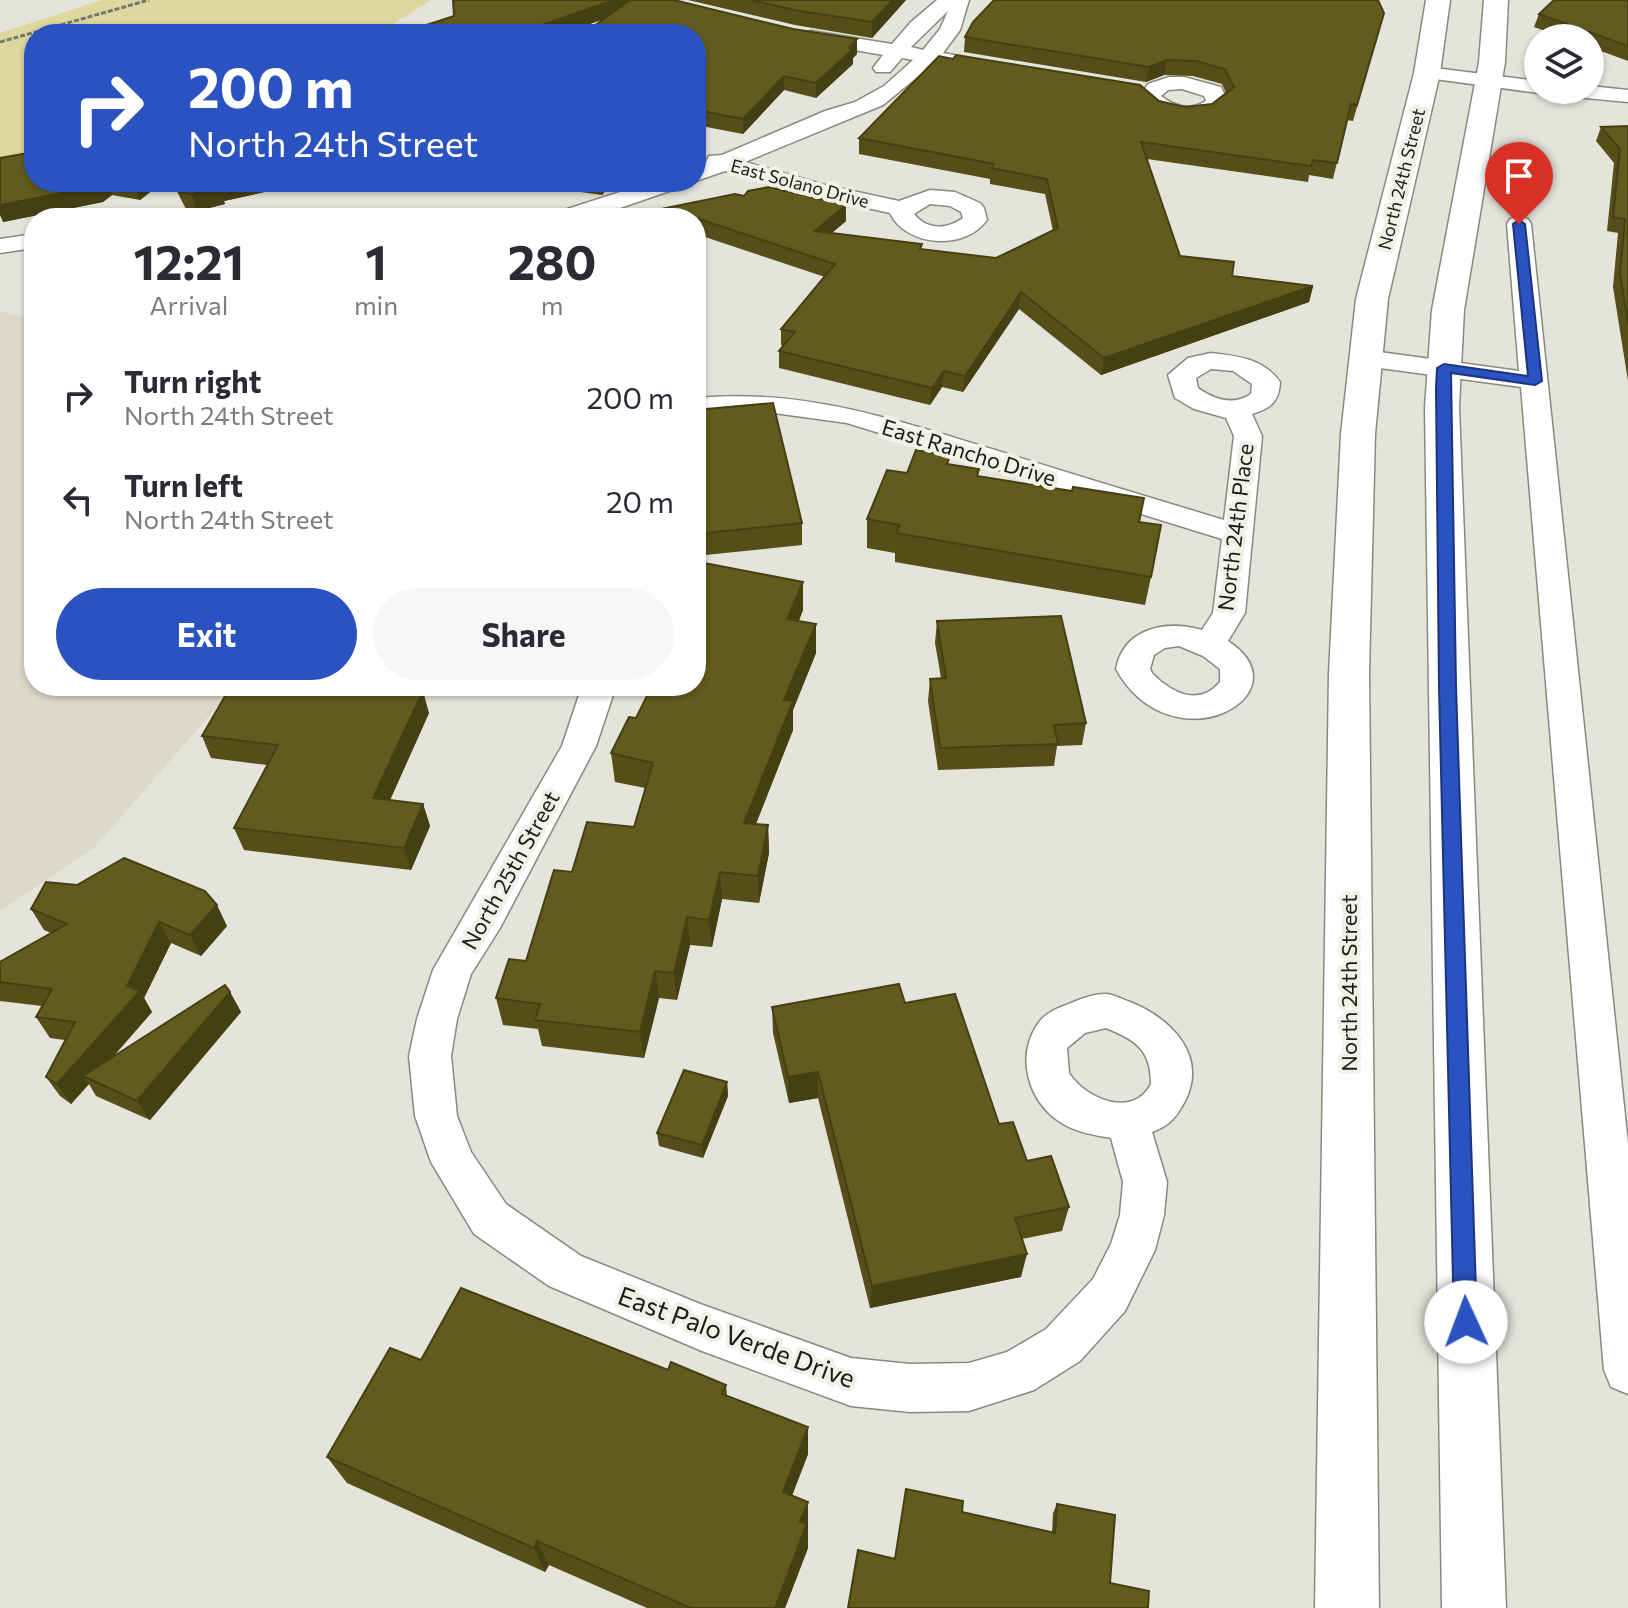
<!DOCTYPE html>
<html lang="en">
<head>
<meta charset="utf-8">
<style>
  :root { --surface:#fff; --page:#f7f7f7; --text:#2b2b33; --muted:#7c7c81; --accent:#2b52c1 }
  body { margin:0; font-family:Commissioner,sans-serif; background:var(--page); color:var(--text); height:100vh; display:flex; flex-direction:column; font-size:30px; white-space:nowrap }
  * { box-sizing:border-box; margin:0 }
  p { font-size:26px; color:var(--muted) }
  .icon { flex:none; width:44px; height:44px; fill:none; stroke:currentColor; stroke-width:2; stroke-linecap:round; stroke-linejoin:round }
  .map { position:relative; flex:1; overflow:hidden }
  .panel { position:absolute; left:24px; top:208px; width:682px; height:488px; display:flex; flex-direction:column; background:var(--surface); border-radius:32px; box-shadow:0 2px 6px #0004 }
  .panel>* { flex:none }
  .banner { position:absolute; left:24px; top:24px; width:682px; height:168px; border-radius:32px; box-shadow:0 2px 6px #0004; background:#2b52c1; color:#fff; overflow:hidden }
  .controls { position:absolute; left:1524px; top:24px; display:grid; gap:16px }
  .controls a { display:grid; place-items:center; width:80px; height:80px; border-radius:50%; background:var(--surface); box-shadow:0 2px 6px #0004; font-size:40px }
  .pin { position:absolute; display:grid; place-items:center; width:68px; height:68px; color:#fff; margin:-82px -34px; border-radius:50% 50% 50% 0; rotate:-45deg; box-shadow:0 0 8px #0007 }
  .pin .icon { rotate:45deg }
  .me { position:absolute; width:88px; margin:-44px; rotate:358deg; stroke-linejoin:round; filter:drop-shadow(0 0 6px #0008) }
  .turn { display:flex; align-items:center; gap:28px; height:168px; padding:0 32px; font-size:36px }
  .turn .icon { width:104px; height:104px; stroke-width:2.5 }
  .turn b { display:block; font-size:56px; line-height:68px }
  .eta { display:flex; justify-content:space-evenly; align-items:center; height:136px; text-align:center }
  .eta b { font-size:48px; font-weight:700; line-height:56px }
  .primary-button { display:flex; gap:16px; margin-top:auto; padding:16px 32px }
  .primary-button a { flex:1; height:92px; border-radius:48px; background:var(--accent); color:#fff; font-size:32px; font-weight:700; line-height:92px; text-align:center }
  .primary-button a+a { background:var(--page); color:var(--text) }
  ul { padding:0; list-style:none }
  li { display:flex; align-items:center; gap:24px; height:104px; padding:0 32px }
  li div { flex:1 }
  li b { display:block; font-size:30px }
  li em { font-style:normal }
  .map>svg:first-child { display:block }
</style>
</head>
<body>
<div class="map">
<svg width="1628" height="1608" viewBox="0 0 1628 1608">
  <rect width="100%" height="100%" fill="#e5e4db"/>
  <path fill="#dbd9c8" d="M0 311 34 320V686H235L95 847 0 911Z"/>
  <path fill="#ded79e" d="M102 0H431L377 34H34V154L0 160V33Z"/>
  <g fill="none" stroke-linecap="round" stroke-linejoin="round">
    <defs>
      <path id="street" d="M937 0H969L960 30 943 53 992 62 995 66 992 70 985 72 933 64 883 105 745 162 825 185 899 201 930 190 955 192 980 203 984 208 987 220C965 251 906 247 890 213L813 196 725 171 696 181V166L706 162 709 156 722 155 825 111 855 102 884 86 913 60 902 58 890 72H876L873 68 883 55 804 41 801 37 804 33 811 31 892 44 911 22ZM948 11 940 29 923 50 911 47ZM930 204 950 206 961 212 963 218C946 230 927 230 914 214Z
        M1427 67 1538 81V90H1547L1538 93 1420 77 1417 73 1420 69Z
        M1169 77H1184L1221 87 1228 102C1207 130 1159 123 1139 97L1148 84ZM1182 89 1204 96 1206 101C1190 111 1175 107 1161 96L1168 90Z
        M1590 86 1628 90V102L1564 96 1553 90H1590Z
        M651 182H685L681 187 591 218H551L555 213Z
        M1519 217 1528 219 1531 224 1628 1144V1394L1611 1387 1604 1370 1521 387 1365 366 1356 364 1352 358 1356 352 1365 350 1519 371 1507 224 1510 219Z
        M34 234V248L0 253V239Z
        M1211 353C1237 356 1263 358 1280 382 1279 402 1271 408 1252 414L1262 436 1245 613 1228 641C1309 694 1172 770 1116 669 1124 627 1167 620 1202 630L1213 613 1222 539 847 423 774 413 696 414V398C804 388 894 420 995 450 1071 474 1148 497 1224 520L1234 436 1226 418 1194 409 1175 398 1168 375 1188 358ZM1211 369 1233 371 1252 384 1251 394C1233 406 1215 400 1198 388L1196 378ZM1179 646 1203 656 1220 669V682C1199 707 1171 693 1152 673L1150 669 1154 655 1165 648Z
        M582 686H616L596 746 500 928 471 974 457 1019 451 1056 457 1116 471 1152 506 1204 581 1256 703 1305 851 1358 910 1364 969 1363 1007 1352 1046 1329 1093 1279 1111 1244 1120 1215 1123 1182 1111 1138C1094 1135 1075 1132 1060 1122 1028 1101 1016 1057 1037 1025 1043 1015 1055 1009 1066 1005 1078 1000 1094 993 1107 994 1115 995 1124 1000 1130 1002 1170 1018 1207 1054 1186 1099 1178 1115 1170 1126 1152 1132L1167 1182 1164 1215 1155 1250 1125 1311 1080 1361 1034 1390 969 1411 910 1412 851 1406 702 1351 549 1286 474 1234 431 1162 415 1116 409 1056 417 1019 433 970 562 746ZM1106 1028C1136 1040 1151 1050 1151 1084 1133 1119 1086 1099 1069 1073L1067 1048 1085 1033Z"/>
      <path id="secondary" d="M1426 0H1450L1440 73 1388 299 1375 434 1369 673 1379 1608H1315L1329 673 1341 434 1356 299 1414 73Z
        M1484 0H1508L1505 62 1464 310 1459 407 1506 1608H1442L1425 407 1432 310 1479 62Z"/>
    </defs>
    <use href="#street" stroke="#8a8980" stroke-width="3"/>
    <use href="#secondary" stroke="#8a8980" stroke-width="3"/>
    <path stroke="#777670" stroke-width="3" stroke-dasharray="5 2" stroke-linecap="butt" d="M0 42 149 0"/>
    <use href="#street" fill="#fff" fill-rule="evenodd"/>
    <use href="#secondary" fill="#fff" fill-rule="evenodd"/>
  </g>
  <path fill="#554e19" d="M453 0H674L793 29 857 39V54L853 58V64L816 98 784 90 743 134 696 125V34H583L604 19 561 34H399L454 16Z
    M688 0H906L872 38 795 25Z
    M1628 0V61L1590 47V38H1565L1534 27 1539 14Z
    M1384 13 1353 121 1347 120 1333 179 1309 175 1308 182 1147 159 1180 256 1232 276 1313 286 1309 302 1101 375 1019 309 963 392 942 387 930 405 779 368V351L784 346 781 345V329L825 277 696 234V218H666V208L846 221 832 233 922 244 921 250 996 258 1053 231 1045 194 990 184V179L859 154V138L1159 101 1185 107 1212 104 1226 93 1222 84 1193 76 1164 75 1146 82 964 52 965 37Z
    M1628 126V381L1613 287 1618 233 1607 231 1614 163 1596 141 1601 127Z
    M34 182H163L140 200 112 195 103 202 3 222Z
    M172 182H310L224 201 225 204 197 211 186 209Z
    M508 182H612L602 195Z
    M696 410 802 523V545L696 556Z
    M949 464 979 476 1139 522 1151 577 1145 605 895 562V553L867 548V519L907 473Z
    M803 582V610L799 621 816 624V653L793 710V730L756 824 768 825 769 853 759 903 722 899 712 947 690 945 677 1000 659 998 644 1058 542 1046 538 1029 503 1025 496 998 526 961 572 872 634 827 645 788 615 782 611 753 636 718Z
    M937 621 1086 723 1082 745 1057 746 1054 766 938 770 928 701 930 679 941 678 935 643Z
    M414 690 429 713 390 800 423 804 430 826 411 870 244 850 234 828 267 765 211 758 202 736 241 692Z
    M31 909 227 926 201 956 171 943 144 998 152 1012 114 1056 230 992 241 1012 150 1120 96 1096 89 1084 71 1104 60 1096 46 1077 65 1040 50 1038 36 1017 42 1006 0 1001V962L51 933 44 930Z
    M905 1003 1027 1161 1069 1207 1062 1231 1022 1239 1021 1277 870 1308 818 1098 789 1103 773 1033 772 1007Z
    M727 1082 728 1096 703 1158 659 1146 657 1133Z
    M421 1360 668 1370 726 1385 727 1396 808 1454 792 1495 808 1502V1548L785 1608H647L549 1565 545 1572 347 1483 327 1457Z
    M1057 1504 1110 1583 962 1512 1052 1532 1053 1513Z"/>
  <path fill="#454014" d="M614 0H634L635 8 561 34H516Z
    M893 0H906L872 38V22Z
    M857 39V54L853 58V64L816 98V83Z
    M1167 60 1164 75 1146 82 1149 67Z
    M784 76V90L743 134V119Z
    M102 182H107L112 195 103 202 3 222 0 215V205Z
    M136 182H163L140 200 134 184Z
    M233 182H310L224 201 225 204 197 211 192 194 219 185Z
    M601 182H612L602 195Z
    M846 205V221L815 247V231Z
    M1313 286 1309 302 1101 375 1104 358Z
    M1021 292 1019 309 963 392 965 376Z
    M944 371 942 387 930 405 932 388Z
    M803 582V610L787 647V619Z
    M816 624V653L793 710V730L745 851 744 823 784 700Z
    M400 686H415L405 711 399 689Z
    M423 691 429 713 381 820 373 798Z
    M423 804 430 826 411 870 404 848Z
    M768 825 769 853 759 903 758 876Z
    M720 872 722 899 712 947 709 920Z
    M217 905 227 926 201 956 190 935Z
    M687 917 690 945 677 1000 674 973Z
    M159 922 171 943 144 998 152 1012 92 1080 83 1076 89 1084 71 1104 57 1084 127 986Z
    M655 971 659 998 644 1058 640 1032Z
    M230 992 241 1012 150 1120 137 1101Z
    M818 1072V1098L789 1103 788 1077Z
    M727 1082 728 1096 703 1158 702 1145Z
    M1027 1254 1021 1277 870 1308 872 1286Z
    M808 1427V1454L784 1517 783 1492Z
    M808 1502V1548L785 1608H775L800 1522Z
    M537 1541 549 1565 545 1572 534 1548Z"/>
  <path fill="#635b1d" stroke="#454014" stroke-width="2" d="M453 0H614L516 34H399L454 16Z
    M630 0H674L793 29 857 39 849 48 853 49 816 83 784 76 743 119 696 110V34H583Z
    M751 0H893L872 22 794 10Z
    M994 0H1378L1384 13 1357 105 1351 104 1337 163 1313 160 1311 166 1141 142 1180 256 1234 262 1232 276 1313 286 1104 358 1021 292 965 376 944 371 932 388 779 351 795 332 781 329 835 264 666 208 735 194 744 196 748 191 769 187 846 205 815 231 922 244 920 249 996 258 1058 228 1047 179 991 168 994 164 859 138 939 56 953 59 956 55 1140 85 1159 101 1185 107 1212 104 1234 87 1225 69 1196 61 1167 60 1149 67 965 37 973 22Z
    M1554 0H1628V46L1539 14Z
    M1628 126V325L1620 272 1625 219 1613 217 1620 149 1601 127Z
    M34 152V182H102L97 186 0 205V158Z
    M175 182H233L219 185 220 188 192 194 180 192Z
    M773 403 802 523 696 534V410Z
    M916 450 950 456 947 464 979 469 977 476 1072 491 1073 487 1144 498 1139 522 1161 525 1151 577 896 533 900 525 867 519 887 470 907 473Z
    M699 562 803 582 787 619 816 624 784 700 793 701 744 823 768 825 758 876 720 872 709 920 687 917 674 973 655 971 640 1032 535 1020 540 1004 496 998 509 959 526 961 554 870 572 872 587 822 634 827 653 763 611 753 629 717 636 718 652 686H696V568Z
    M1061 616 1086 723 1054 725 1058 744 940 748 930 679 946 678 937 621Z
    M245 686H400L399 689 423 691 373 798 423 804 404 848 234 828 278 745 202 736 228 691 241 692Z
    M124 858 205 891 217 905 190 935 159 922 127 986 140 991 57 1084 46 1077 75 1022 36 1017 52 989 0 982V962L67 924 31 909 46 882 77 885Z
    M899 984 905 1003 955 994 999 1124 1013 1122 1027 1161 1051 1156 1069 1207 1015 1218 1027 1254 872 1286 818 1072 788 1077 772 1007Z
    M225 985 230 992 137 1101 83 1076Z
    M684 1070 727 1082 702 1145 657 1133Z
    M461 1288 668 1370 671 1362 726 1385 722 1394 808 1427 783 1492 808 1502 800 1522 807 1523 775 1608H691L537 1541 534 1548 327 1457 390 1348 421 1360Z
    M906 1489 963 1501 962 1512 1055 1533 1057 1504 1115 1515 1110 1583 1149 1591 1148 1608H848L858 1550 895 1559Z"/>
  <path fill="#2b52c1" stroke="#1c357d" stroke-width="2" d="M1519 220 1525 224 1542 381 1535 385 1451 373 1456 686 1477 1322 1474 1330 1466 1334 1457 1330 1454 1322 1439 686 1436 388 1437 368 1444 364 1528 376 1513 224Z"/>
  <g text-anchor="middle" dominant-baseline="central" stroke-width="8" stroke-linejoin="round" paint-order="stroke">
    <g font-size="18" fill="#1c1b18" stroke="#f2f1e8">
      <text transform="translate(1401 179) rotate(-76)">North 24th Street</text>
      <text transform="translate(800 183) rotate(15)">East Solano Drive</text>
    </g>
    <g font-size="22" fill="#1c1b18" stroke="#f2f1e8">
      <text transform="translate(969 452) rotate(17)">East Rancho Drive</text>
      <text transform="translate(1235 527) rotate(-83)">North 24th Place</text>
      <text transform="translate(510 870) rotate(-61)">North 25th Street</text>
      <text transform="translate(1348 983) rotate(-90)">North 24th Street</text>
    </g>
    <g font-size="26" fill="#1c1b18" stroke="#f2f1e8">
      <text transform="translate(737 1336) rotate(20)">East Palo Verde Drive</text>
    </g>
  </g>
</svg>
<div class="controls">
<a><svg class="icon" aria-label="layers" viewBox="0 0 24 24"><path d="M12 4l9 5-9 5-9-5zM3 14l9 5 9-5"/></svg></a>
</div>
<div class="pin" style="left:1519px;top:224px;background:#d93025"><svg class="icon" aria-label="arrive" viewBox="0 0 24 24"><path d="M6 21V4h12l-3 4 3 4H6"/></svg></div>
<svg class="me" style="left:1466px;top:1322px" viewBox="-20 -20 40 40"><circle r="19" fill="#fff"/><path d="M0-13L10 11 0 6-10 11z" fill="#2b52c1"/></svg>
<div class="banner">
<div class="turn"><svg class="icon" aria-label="right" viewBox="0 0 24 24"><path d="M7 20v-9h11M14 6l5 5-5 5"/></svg><div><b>200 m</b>North 24th Street</div></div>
</div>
<section class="panel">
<div class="eta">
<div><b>12:21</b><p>Arrival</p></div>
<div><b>1</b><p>min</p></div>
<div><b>280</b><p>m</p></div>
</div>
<ul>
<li><svg class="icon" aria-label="right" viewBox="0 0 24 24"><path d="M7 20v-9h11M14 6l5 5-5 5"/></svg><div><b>Turn right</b><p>North 24th Street</p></div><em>200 m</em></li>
<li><svg class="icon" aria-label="left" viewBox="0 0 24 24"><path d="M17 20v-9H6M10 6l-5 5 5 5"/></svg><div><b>Turn left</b><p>North 24th Street</p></div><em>20 m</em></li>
</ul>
<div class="primary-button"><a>Exit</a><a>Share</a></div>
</section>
</div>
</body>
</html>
